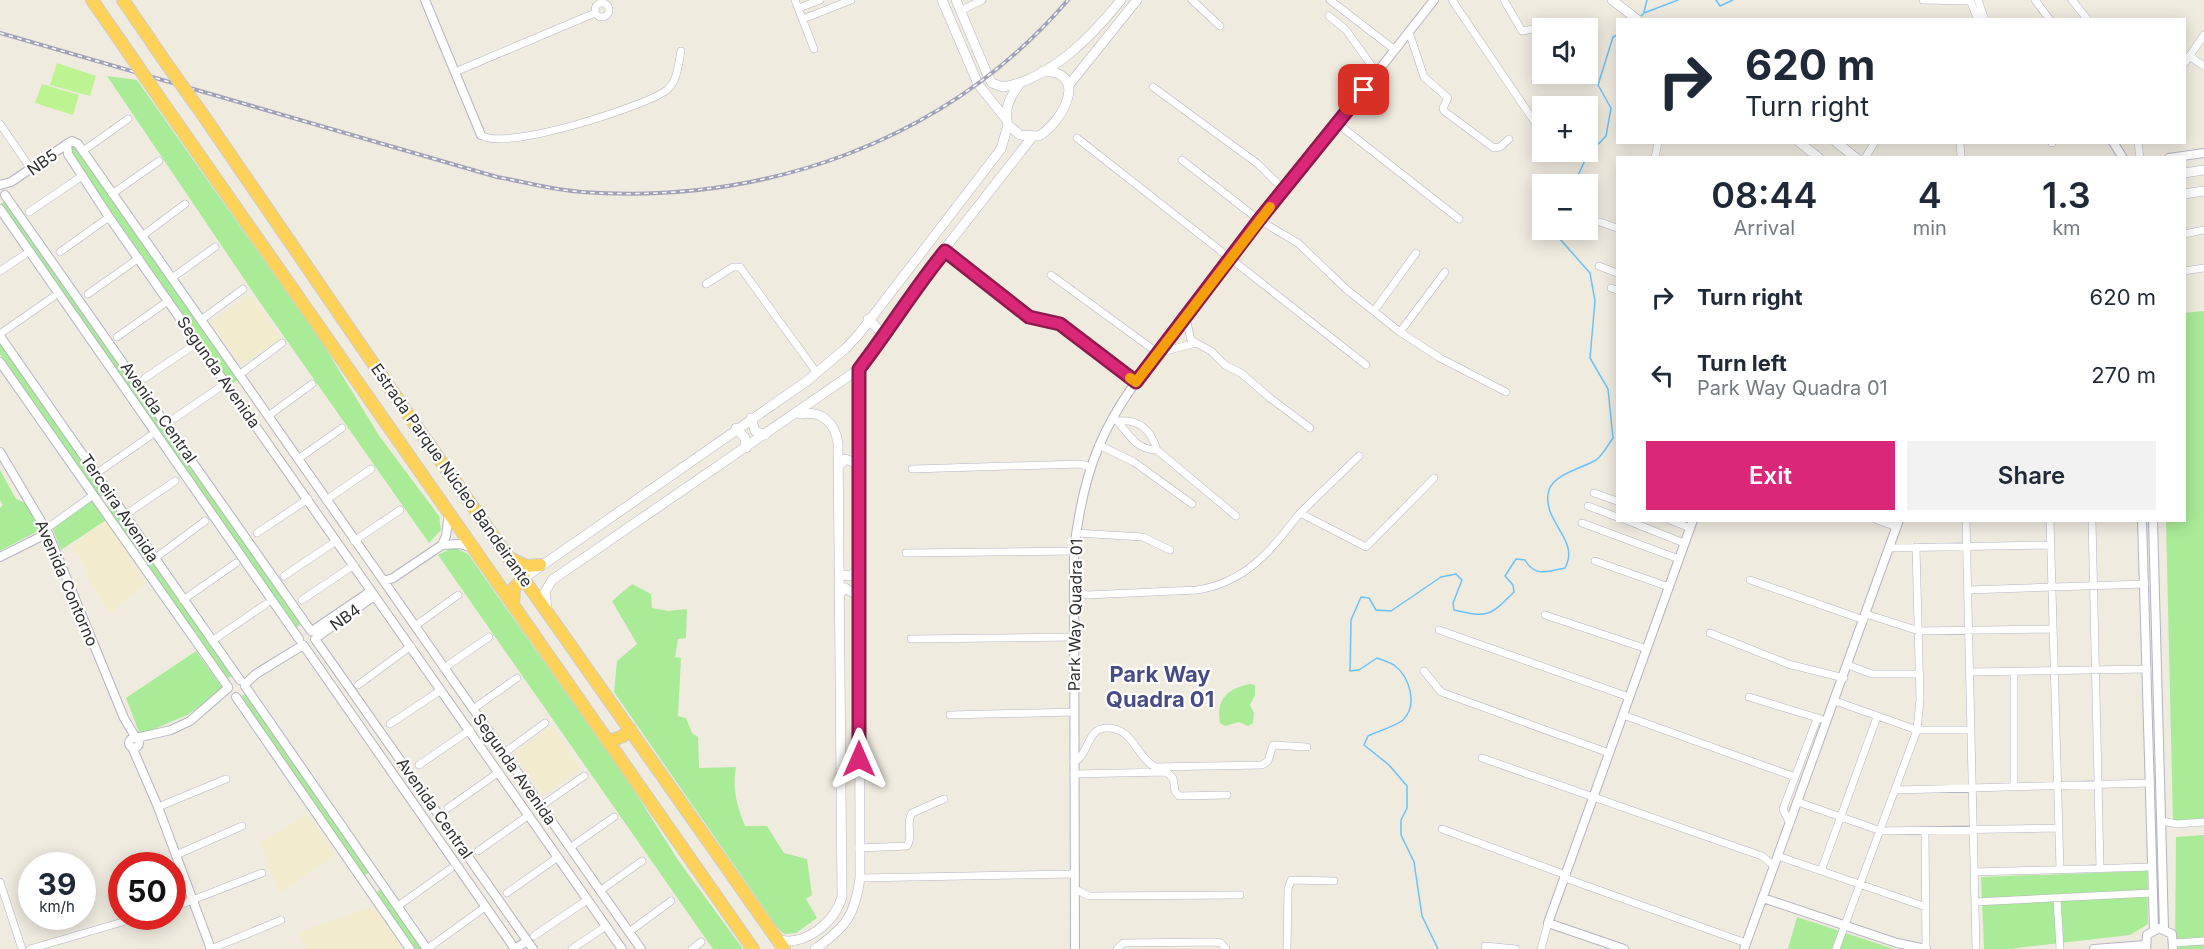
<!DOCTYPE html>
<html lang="en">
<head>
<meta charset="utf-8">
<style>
  :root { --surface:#fff; --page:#f2f2f3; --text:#1f2937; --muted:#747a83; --accent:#db2777 }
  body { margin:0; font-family:Inter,sans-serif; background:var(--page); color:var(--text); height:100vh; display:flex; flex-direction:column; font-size:22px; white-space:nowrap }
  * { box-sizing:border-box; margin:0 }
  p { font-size:20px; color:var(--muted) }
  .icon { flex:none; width:33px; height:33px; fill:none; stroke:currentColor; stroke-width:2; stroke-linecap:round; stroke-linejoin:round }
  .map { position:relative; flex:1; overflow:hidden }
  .drawer { position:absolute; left:1616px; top:156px; width:570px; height:366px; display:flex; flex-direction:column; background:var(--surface); border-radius:0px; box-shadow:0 3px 15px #0003 }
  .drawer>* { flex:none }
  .top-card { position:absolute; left:1616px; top:18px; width:570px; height:126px; border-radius:0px; box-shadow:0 3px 15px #0003; background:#fff; color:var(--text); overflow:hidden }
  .tools { position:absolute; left:1532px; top:18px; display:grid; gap:12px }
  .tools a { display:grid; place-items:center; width:66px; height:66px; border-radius:0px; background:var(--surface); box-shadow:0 3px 15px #0003; font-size:30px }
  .speed { position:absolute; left:18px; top:852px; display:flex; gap:12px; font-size:30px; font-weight:700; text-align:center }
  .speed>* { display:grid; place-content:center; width:78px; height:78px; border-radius:50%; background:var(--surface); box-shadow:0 3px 15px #0003; line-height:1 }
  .speed small { font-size:15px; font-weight:400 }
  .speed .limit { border:9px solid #d22; background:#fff; color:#111 }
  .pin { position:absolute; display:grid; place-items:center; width:51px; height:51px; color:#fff; margin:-26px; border-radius:12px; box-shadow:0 3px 9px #0006 }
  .me { position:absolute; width:66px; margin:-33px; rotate:0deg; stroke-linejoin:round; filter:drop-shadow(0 0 4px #0008) }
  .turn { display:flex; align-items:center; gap:21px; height:126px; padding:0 30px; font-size:27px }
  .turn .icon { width:78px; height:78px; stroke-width:2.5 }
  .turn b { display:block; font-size:42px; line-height:51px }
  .eta { display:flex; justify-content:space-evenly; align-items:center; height:102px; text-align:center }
  .eta b { font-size:36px; font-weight:600; line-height:42px }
  .action { display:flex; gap:12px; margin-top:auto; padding:12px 30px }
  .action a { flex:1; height:69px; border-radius:0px; background:var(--accent); color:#fff; font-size:24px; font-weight:600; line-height:69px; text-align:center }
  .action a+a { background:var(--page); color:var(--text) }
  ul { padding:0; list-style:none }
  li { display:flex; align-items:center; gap:18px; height:78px; padding:0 30px }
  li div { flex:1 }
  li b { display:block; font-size:22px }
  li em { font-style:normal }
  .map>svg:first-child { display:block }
</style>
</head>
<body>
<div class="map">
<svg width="2204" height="949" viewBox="0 0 2204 949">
  <rect width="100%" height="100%" fill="#f0ebdf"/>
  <path fill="#f2ebce" d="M250 294 281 338 241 365 211 322Z
    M106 520 131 556 128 558 146 584 110 613 85 574 88 571 72 546Z
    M552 726 581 769 543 795 513 753Z
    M307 814 335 854 279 894 260 843Z
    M374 906 403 949H305L299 932Z"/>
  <path fill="#a9eb97" d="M107 76 137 80 323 344 380 437 439 516 441 530 429 543 259 301Z
    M76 143 240 379 231 384 68 149Z
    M8 198 304 622 295 628 1 204Z
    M2204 311V819L2173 823 2166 521 2184 520V313Z
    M0 338 108 491 100 497 0 354Z
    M0 470 16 499 26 503 40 530 0 551V508L3 505 0 500Z
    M91 500 106 520 61 550 52 527Z
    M116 500 235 674 225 680 106 507Z
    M454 547 468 554 630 784 678 860 743 949H713L438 555Z
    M632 584 651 594 652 608 668 611 687 609 686 638 678 639 675 657 681 658 678 716 686 718 692 733 698 737 699 768 736 767C732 789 737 806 745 826H767L784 853 807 859 812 895 806 899 817 918 796 933 784 934 777 927 614 692 617 661 637 644 612 601Z
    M196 651 224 690 187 715 140 735 126 698Z
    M1250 684 1255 685V695L1250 705 1254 713 1253 723 1248 726 1239 722 1225 726 1220 723C1216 699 1227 689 1250 684Z
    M247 692 372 871 363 876 240 698Z
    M2204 835V949H2175L2176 837Z
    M2147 871 2148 924 2130 935 2009 949H1984L1981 877Z
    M382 888 425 949H413L374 895Z
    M1797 917 1894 949H1788Z"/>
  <path fill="#bef392" d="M57 63 96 76 90 96 50 85Z
    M42 84 79 95 73 115 35 103Z"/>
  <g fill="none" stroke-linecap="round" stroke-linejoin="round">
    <path stroke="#6ac2fa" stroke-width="1.5" d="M1716 0 1720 6 1733 0
      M1644 12 1647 0
      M1641 16 1644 13 1678 0
      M1574 184 1587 156 1606 136 1611 108 1598 85 1613 37 1617 35
      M1438 949 1422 916 1414 862 1401 835V820L1407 808V786L1389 765 1364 745 1368 736C1378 731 1394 727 1403 720 1418 705 1410 677 1394 665 1389 662 1382 660 1377 658L1359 670 1350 671 1351 620 1361 597 1369 598 1376 610 1391 611 1441 577 1456 574 1462 580 1453 603 1454 610C1488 618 1490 616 1514 592L1513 585 1505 576 1516 559 1525 560C1535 578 1549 571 1565 568 1581 539 1540 521 1549 490 1554 474 1583 468 1596 460 1603 455 1608 445 1613 438L1608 389 1590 358 1595 301 1590 273 1552 230"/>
    <defs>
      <path id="minor" d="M795 0 814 49
        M1192 0 1220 26
        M1330 0 1395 50
        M1452 0 1534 121
        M1504 0 1522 31 1534 29
        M1923 0 1970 1
        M1970 0 1978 20
        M1978 0 1985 20
        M2035 0 2050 20
        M2072 0 2088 20
        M595 10a7 7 0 1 1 14 0a7 7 0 1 1-14 0Z
        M799 8 820 0
        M960 11 982 0
        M1329 16 1346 30 1377 73
        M803 19 851 0
        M1409 32 1424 77 1448 98 1443 108 1444 111 1494 148 1500 147 1509 139
        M2189 56 2204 66
        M2184 64 2204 35
        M455 72 595 13
        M1153 87 1258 164 1284 190
        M0 124 31 169
        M1338 124 1459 219
        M481 135C503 152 644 107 667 90 678 80 678 65 681 51
        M1077 138 1366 365
        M1960 142 1961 157
        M2052 142V143
        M2138 142 2140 158
        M83 151 128 119
        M1655 158 1658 142
        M1865 158 1875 142
        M1182 160 1259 220 1298 243 1346 289 1400 332 1440 358 1506 392
        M112 194 159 161
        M29 212 82 176
        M1600 222 1617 228
        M2184 234 2204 230
        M142 236 185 204
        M945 251 1029 317 1061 324 1136 383
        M60 252 109 217
        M1599 266 1617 273
        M0 271 24 255
        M2184 271 2204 268
        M1051 275 1158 353 1196 343
        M172 278 215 247
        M706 284 733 267H740L817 373
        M1611 288 1617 290
        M88 294 139 258
        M1374 311 1416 253
        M1186 318 1191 340 1211 351 1225 365 1241 373 1270 398 1310 428
        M201 320 243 289
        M1400 332 1445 272
        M0 334 53 297
        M117 337 168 301
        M239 375 282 343
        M145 378 197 343
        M268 416 312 384
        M175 418 226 383
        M1116 420C1129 433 1135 450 1157 450
        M1118 421C1140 419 1151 430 1157 450L1236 516
        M1099 445 1134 462 1192 504
        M298 459 342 428
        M912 469 1080 464 1091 467
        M97 473 150 436
        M1594 493 1617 501
        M326 500 371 469
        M1588 506 1617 517
        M1300 513 1359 456
        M125 515 175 481
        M1626 520 1684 543
        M1670 520 1690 528
        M1877 520 1897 527
        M1966 520 1976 949
        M2050 520 2060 869
        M2092 520 2100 868
        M1582 523 1679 559
        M46 529 92 496
        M257 533 308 499
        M1076 533 1143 537 1170 550
        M354 541 400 510
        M1890 548 2050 545
        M906 553 1074 551
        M154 559 205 521
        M1595 561 1669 587
        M284 576 336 541
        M1750 580 1864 620
        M1074 589 1087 595 1197 590C1247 582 1271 550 1300 513L1366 547 1434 478
        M1968 590 2145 584
        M183 600 236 563
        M302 600 354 565
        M1866 614 1919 631 2053 629
        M1545 615 1647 649
        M415 626 458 595
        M1439 630 1629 697
        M1710 633 1788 664 1844 678
        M911 639 1074 637
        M212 641 266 604
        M1848 665 1872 674H1920
        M444 668 489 637
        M1424 671 1441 692 1609 753
        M1970 672 2147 669
        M2014 672V785
        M358 685 411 646
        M1749 697 1821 719
        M1835 701 1917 730H1971
        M473 709 517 678
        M950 715 1074 712
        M1623 715 1795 777
        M390 724 441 690
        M504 753 545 723
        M1482 758 1762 856 1774 866
        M1074 762C1090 754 1086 728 1107 728 1134 728 1135 756 1155 767L1262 765 1268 761 1273 745 1307 747
        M419 765 470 730
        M1074 774 1166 772 1173 778 1175 791 1179 796 1227 795
        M1897 790 2150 783
        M1798 802 1881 831 2057 828
        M541 806 584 776
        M158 807 226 779
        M448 808 499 772
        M2162 821 2177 824 2204 822
        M1790 824 1783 809 1817 719
        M1442 829 1566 875
        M1925 832 1926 949
        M571 847 614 817
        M859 848 907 846C914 836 905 823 912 813L944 799
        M478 851 529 815
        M176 855 242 826
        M1778 856 1926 907
        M1821 871 1877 717
        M1975 872 2152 867
        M860 878 1075 874
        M1565 878 1746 943
        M0 882 22 949
        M1075 889 1089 896 1240 895
        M601 890 642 861
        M507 893 558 857
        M2057 898 2060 949
        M1975 902 2152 893
        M398 906 450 869
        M172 908 262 873
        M629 932 671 901
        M534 936 587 900
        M2174 943 2204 941
        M1485 946 1516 949
        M30 949 143 916
        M211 949 281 920
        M427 949 481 910
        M572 949 606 926
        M692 949 701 942
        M1117 949 1123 943 1214 942 1221 943 1226 949
        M1287 949 1288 889 1291 880 1334 881
        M1541 949 1548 923
        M1836 949 1917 730 1920 700 1916 547"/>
      <path id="tertiary" d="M425 0 481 135
        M2113 142 2123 158
        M67 144 68 154 109 217 622 949
        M2169 158 2204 153
        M0 185 11 182 67 144 72 141 78 144 641 949
        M5 195 311 631
        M0 209 299 639
        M0 336 240 680
        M0 362 228 687
        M0 452 48 533 124 718 136 738
        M2142 520 2154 929
        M2153 520 2164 929
        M442 545 460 544 473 548
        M0 557 48 533
        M384 581 393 578 442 545 446 536 449 513
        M312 631 371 591
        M316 638 374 596
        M315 639 533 949
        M304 646 515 949 527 941
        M245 684 256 674 303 645
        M245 686 427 949
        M236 697 410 949
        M136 738 171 730 190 721 228 688
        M129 743a5 5 0 1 1 10 0a5 5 0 1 1-10 0Z
        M132 747 158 807 211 949
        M1763 898 1897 943 1926 949
        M1075 949 1074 551C1078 515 1085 479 1099 446 1121 393 1162 349 1196 304 1274 201 1355 101 1434 0
        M1624 949 1548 923 1693 520
        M1744 949 1899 520
        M2094 949 2145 945
        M2146 949 2147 935 2159 928 2172 934 2173 949"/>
      <path id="secondary" d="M942 0 978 84 1006 119
        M956 0 988 76 992 83 1003 87C1051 79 1092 36 1121 0
        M1612 0 1638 20
        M1020 83C1011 96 1003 108 1008 125L1020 135 1039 136C1063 121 1090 72 1043 71
        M1068 86 1137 0
        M1799 142 1819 158
        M1836 142 1856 158
        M2184 173 2204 170
        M2184 194 2204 191
        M868 319 885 336
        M751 418 755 431 765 435
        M736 428 745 438 746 448
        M839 466 845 459 859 464
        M839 572 843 575 850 576 860 569
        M524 578 807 381 846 348 859 334 1001 149 1008 125
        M839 594 845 588 858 596
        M547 608 545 592 552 580 859 369 885 336 914 288 1033 136
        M776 939C804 948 834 923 842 897L838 443C835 423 822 410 800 414
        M815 949C845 928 855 916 860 878L859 369"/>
      <path id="trunk" d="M92 0 128 52
        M123 0 166 63
        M165 106 753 949
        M203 115 414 423 784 949
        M510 558 526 566 540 565
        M513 605 514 588 524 578
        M608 742 623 736 630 729"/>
    </defs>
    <use href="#minor" stroke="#b3b4c2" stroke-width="8"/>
    <use href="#tertiary" stroke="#b3b4c2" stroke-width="10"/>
    <use href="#secondary" stroke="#b3b4c2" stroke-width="10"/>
    <use href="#trunk" stroke="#cdcdcd" stroke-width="14"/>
    <use href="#minor" stroke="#fff" stroke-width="7"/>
    <use href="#tertiary" stroke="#fff" stroke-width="8"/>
    <use href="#secondary" stroke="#fff" stroke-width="9"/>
    <use href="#trunk" stroke="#fed258" stroke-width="12"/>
    <defs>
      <path id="rail" d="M0 33 497 177C525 182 554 190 582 192 765 205 947 141 1068 0"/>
    </defs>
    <use href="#rail" stroke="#a1a1b9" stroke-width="4"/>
    <use href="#rail" stroke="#fff" stroke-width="1.5" stroke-dasharray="4.5" stroke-linecap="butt"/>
    <defs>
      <path id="trunk-bridge" d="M128 52 165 106
        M166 63 203 115"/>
    </defs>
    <use href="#trunk-bridge" stroke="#cdcdcd" stroke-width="14" stroke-linecap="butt"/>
    <use href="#trunk-bridge" stroke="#fed258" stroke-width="12"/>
  </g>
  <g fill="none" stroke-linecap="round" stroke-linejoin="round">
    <defs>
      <path id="route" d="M859 759V369C889 330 914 289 945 251L1029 317 1060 324 1136 382 1259 220 1364 90"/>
    </defs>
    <use href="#route" stroke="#8e194d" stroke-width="15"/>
    <use href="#route" stroke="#db2777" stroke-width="10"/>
    <path stroke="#f59e0b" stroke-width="10" d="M1130 378 1136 382 1270 207"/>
  </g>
  <g text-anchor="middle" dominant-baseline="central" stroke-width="4.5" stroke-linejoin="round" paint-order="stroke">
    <g font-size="16" fill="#2e2e2e" stroke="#fff">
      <text transform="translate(42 162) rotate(-35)">NB5</text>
      <text transform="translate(219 372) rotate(55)">Segunda Avenida</text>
      <text transform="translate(159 412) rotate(55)">Avenida Central</text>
      <text transform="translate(452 475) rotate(55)">Estrada Parque Núcleo Bandeirante</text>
      <text transform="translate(120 508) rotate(56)">Terceira Avenida</text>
      <text transform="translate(67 583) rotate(67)">Avenida Contorno</text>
      <text transform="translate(1075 615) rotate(-89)">Park Way Quadra 01</text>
      <text transform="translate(345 617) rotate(-36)">NB4</text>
      <text transform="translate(515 769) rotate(55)">Segunda Avenida</text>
      <text transform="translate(435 808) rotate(55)">Avenida Central</text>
    </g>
    <g font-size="22" font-weight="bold" fill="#484c84" stroke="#fff">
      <text x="1160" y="674">Park Way<tspan x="1160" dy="25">Quadra 01</tspan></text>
    </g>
  </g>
</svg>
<div class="tools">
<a><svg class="icon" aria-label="sound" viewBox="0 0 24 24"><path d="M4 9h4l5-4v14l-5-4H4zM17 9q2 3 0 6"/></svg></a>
<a>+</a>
<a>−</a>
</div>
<div class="speed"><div>39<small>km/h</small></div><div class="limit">50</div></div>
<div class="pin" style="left:1364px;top:90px;background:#d93025"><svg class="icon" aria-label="arrive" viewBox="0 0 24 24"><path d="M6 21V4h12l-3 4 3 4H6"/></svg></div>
<svg class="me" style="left:859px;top:759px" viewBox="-20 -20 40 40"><path d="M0-17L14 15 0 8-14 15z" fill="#db2777" stroke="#fff" stroke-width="4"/></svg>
<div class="top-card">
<div class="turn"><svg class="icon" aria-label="right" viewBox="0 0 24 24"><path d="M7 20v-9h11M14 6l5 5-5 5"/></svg><div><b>620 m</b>Turn right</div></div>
</div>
<section class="drawer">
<div class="eta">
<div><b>08:44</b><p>Arrival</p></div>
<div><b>4</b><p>min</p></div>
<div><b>1.3</b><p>km</p></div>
</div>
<ul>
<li><svg class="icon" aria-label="right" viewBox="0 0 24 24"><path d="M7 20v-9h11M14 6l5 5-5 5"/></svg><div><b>Turn right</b></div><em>620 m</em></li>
<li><svg class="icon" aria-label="left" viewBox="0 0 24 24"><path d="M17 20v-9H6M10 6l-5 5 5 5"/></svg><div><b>Turn left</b><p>Park Way Quadra 01</p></div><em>270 m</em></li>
</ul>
<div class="action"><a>Exit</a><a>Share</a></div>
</section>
</div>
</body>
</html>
